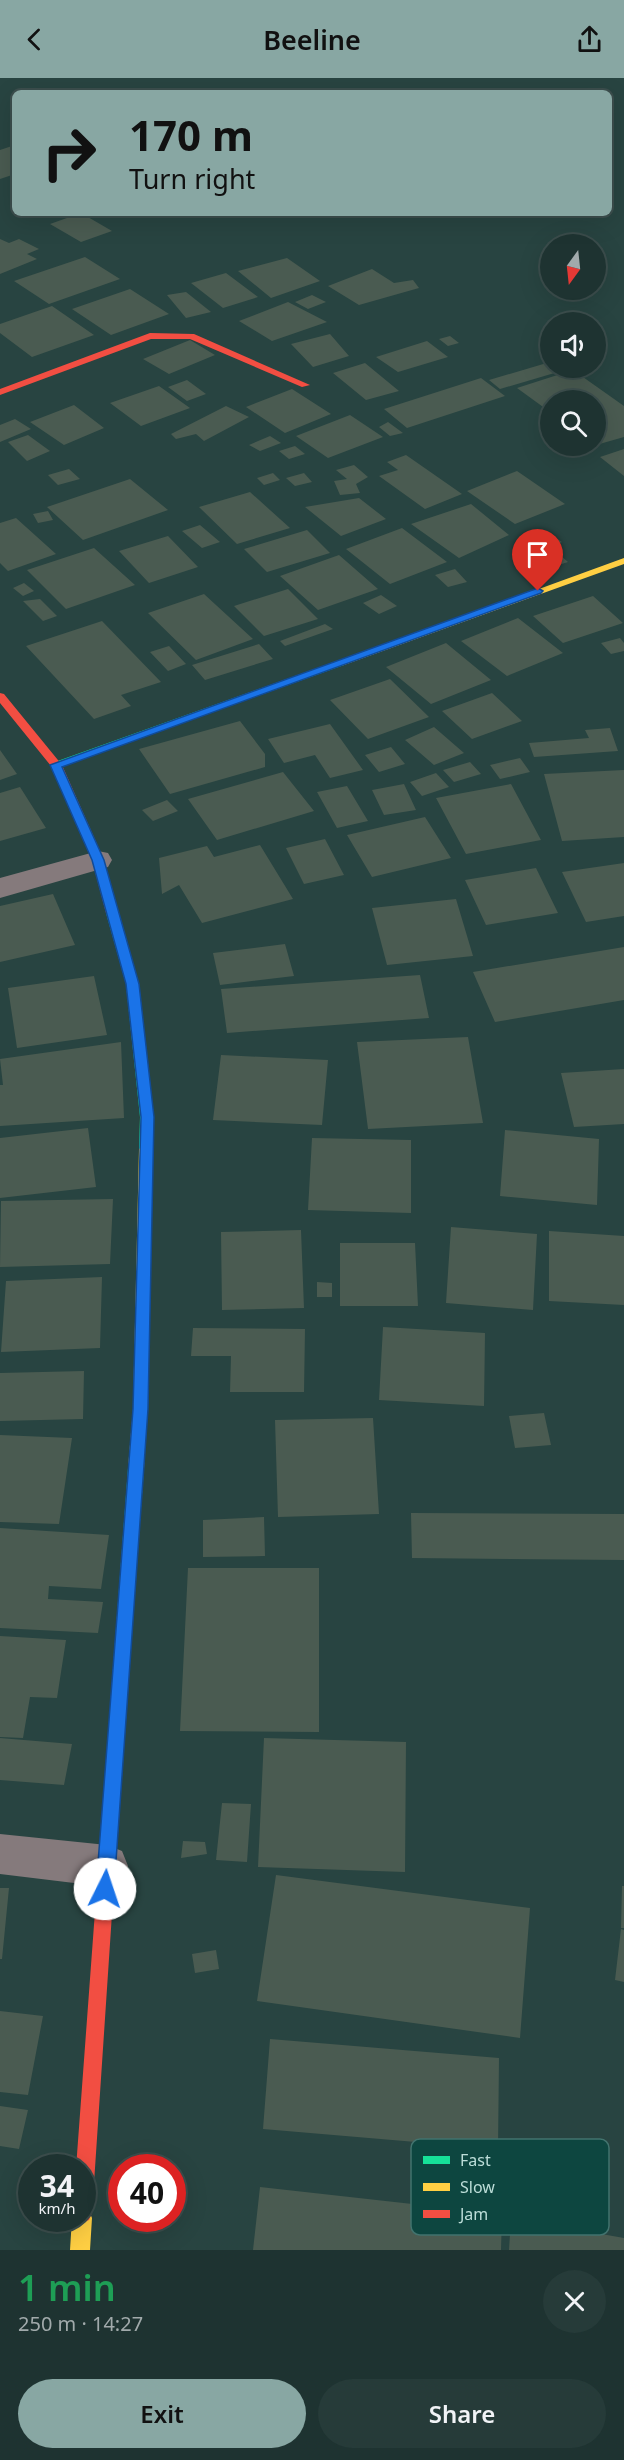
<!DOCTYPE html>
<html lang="en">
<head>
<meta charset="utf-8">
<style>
  :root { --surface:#1e3331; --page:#263b39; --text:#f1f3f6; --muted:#a1aaab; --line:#3c4e4d; --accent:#88a7a3 }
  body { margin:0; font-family:"Noto Sans",sans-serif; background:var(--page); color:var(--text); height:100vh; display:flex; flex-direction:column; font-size:22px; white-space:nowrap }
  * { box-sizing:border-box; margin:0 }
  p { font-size:20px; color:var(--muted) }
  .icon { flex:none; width:33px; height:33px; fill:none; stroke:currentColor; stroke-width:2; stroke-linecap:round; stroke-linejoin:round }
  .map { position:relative; height:2172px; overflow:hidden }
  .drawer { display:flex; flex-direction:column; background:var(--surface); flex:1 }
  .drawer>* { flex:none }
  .guide { position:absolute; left:12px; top:12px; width:600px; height:126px; border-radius:9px; box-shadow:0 6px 24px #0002,0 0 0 2px var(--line); background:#88a7a3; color:#111; overflow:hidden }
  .needle { width:39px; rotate:195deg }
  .fabs { position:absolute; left:540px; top:156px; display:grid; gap:12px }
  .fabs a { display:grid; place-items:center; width:66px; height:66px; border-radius:50%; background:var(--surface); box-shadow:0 6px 24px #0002,0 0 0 2px var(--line); font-size:30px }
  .speed { position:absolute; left:18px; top:2076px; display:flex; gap:12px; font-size:30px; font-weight:700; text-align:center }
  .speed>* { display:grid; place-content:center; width:78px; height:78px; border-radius:50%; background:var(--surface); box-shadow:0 6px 24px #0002,0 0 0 2px var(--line); line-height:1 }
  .speed small { font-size:15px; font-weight:400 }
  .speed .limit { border:9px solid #d22; background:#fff; color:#111 }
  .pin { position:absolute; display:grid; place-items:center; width:51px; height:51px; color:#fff; margin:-62px -26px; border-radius:50% 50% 50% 0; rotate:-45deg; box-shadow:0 0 6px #0007 }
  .pin .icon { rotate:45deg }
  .me { position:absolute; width:66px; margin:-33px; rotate:4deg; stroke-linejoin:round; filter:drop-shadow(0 0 4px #0008) }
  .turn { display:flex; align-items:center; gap:21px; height:126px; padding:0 18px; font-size:27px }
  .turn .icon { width:78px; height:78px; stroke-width:2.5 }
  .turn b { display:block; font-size:42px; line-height:51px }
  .round { display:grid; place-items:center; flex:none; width:63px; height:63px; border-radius:32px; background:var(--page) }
  .overview { display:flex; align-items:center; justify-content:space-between; height:102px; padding:0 18px }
  h1 { font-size:36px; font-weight:600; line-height:45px; color:#1e9e55 }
  .cta { display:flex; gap:12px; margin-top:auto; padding:12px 18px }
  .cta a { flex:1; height:69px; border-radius:36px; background:var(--accent); color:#111; font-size:24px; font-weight:600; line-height:69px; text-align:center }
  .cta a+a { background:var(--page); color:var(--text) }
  header { display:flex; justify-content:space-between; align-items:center; height:78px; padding:0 18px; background:var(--accent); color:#111; font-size:27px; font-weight:600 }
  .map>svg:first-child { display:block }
</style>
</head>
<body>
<header><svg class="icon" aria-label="back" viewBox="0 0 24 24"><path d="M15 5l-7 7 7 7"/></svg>Beeline<svg class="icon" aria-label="share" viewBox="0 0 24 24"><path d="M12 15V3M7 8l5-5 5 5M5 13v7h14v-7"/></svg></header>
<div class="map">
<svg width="624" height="2172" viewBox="0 0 624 2172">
  <rect width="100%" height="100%" fill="#284441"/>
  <path fill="#4a5b51" d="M15 67V96L0 101V72Z
    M81 135 112 153 81 164 50 146Z
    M0 161 9 165 19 161 39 171 27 176 37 181 0 196Z
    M85 179 120 201 49 226 14 203Z
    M287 180 320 203 271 220 238 193Z
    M372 191 394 205 413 202 419 210 359 227 328 208Z
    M226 195 258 219 223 230 191 205Z
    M130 211 169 236 111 257 72 231Z
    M186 214 211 234 186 240 167 217Z
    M312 217 326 224 308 231 295 224Z
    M288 224 327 244 272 263 239 243Z
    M52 228 94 257 32 279 0 255V246Z
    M330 256 349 278 313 289 291 266Z
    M450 258 459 265 448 268 439 261Z
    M190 262 215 277 169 296 143 281Z
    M427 263 448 279 398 294 376 279Z
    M550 284V290L568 291 500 311 489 302Z
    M365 285 399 313 366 322 333 295Z
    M573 292 624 328V359L596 367V322H550V334L517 310Z
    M481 300 505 318 407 350 384 331Z
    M187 302 206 316 187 323 168 309Z
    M159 308 190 330 141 348 110 325Z
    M292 311 331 336 285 355 246 329Z
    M74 327 104 350 64 367 30 344Z
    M226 328 249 339 204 363 196 356 176 361 171 356Z
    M350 337 383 359 328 380 296 358Z
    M15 341 31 351 0 364V347Z
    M388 344 403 355 390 358 379 349Z
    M28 357 50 373 27 383 8 364Z
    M270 358 281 365 260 373 249 367Z
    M295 368 305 376 289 381 279 373Z
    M624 371V398L600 379Z
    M406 377 462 416 425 431 379 398 398 392 387 384Z
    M354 387 368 399 356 406 360 415 340 417 334 403 347 401 336 392Z
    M69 391 80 401 58 407 48 397Z
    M517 393 565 426 515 446 467 413Z
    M273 395 280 402 264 407 257 400Z
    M304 395 312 404 295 408 286 400Z
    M130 401 168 432 83 462 47 429Z
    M250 414 290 450 237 466 199 429Z
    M359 420 386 441 341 458 305 429Z
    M471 426 509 457 459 480 411 446Z
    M48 433 53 442 38 445 33 436Z
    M16 440 56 476 8 493 0 485V445Z
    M200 447 220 464 202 470 182 453Z
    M402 450 447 484 390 506 346 471Z
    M307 452 330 475 267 494 244 471Z
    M550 456 562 464 552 469 539 462Z
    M168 458 198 489 149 505 119 473Z
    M94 470 135 507 66 531 27 492Z
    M339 477 378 511 318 532 280 498Z
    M560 477 568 484 530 496 522 490Z
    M455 491 467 504 448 509 435 497Z
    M24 505 34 513 23 518 13 510Z
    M288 511 318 541 264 558 234 528Z
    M204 516 253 561 196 582 148 535Z
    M381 517 397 528 379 536 363 525Z
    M593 518 623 545 563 565 533 538Z
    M40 521 57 538 43 543 23 523Z
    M518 540 563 575 507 598 461 563Z
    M102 543 161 604 121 617 131 628 94 641 26 568Z
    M325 546 333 551 285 568 280 563Z
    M620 560 624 565V573L611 576 601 565Z
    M446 565 491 602 431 626 386 589Z
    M259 566 273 581 205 602 192 587Z
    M169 568 186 586 168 593 150 574Z
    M390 601 429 639 368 661 330 622Z
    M492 615 522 643 472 661 442 633Z
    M240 643 265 676V689L170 716 139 671Z
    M330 646 363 692 330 700 315 677 284 685 268 661Z
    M434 649 464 675 434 687 405 662Z
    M610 650 618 673 534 679 529 665 589 660 585 652Z
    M391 669 405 686 379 694 365 677Z
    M0 672 17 696 0 702Z
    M520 680 530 694 500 701 490 687Z
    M470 684 481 696 454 704 443 692Z
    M624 692V759L562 763 544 696Z
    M283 694 314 733 217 762 188 721Z
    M436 695 449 709 422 718 410 704Z
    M404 706 416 732 384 737 372 712Z
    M511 706 541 762 466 776 436 720Z
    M347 708 368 743 337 750 317 714Z
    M20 709 46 750 0 763V715Z
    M167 722 178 733 153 743 142 732Z
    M425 739 451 780 372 799 347 757Z
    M325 761 344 797 304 806 286 770Z
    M260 767 293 821 202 845 179 807 162 816 159 780 207 768 214 779Z
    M624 785V838L586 844 562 794Z
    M536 790 558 835 486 847 465 802Z
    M53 816 75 867 0 884V828Z
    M456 821 473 878 387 887 372 830Z
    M285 866 294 898 220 907 213 875Z
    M624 869V922L495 944 473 894Z
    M420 897 429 940 227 955 221 911Z
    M94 898 107 957 17 970 8 910Z
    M468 959 483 1045 368 1051 357 964Z
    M121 964 124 1040 0 1048V1007H3L0 981Z
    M221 977 328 982 322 1047 213 1042Z
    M624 991V1046L574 1049 561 995Z
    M88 1050 96 1109 0 1120V1060Z
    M505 1052 599 1061 597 1127 500 1118Z
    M312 1060 411 1062V1135L308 1132Z
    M113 1121 110 1186 0 1189 1 1123Z
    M451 1149 537 1156 533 1232 446 1225Z
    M301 1152 304 1230 222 1232 221 1154Z
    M549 1153 624 1158V1227L549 1223Z
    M340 1165H415L418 1228H340Z
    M102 1199 100 1270 1 1274 6 1203Z
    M317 1204 332 1205V1219H317Z
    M383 1249 485 1255 484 1328 379 1322Z
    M193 1250 305 1251 304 1314H230L231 1278H191Z
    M84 1293 83 1341 0 1343V1295Z
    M544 1335 551 1367 515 1370 509 1338Z
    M373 1340 379 1436 278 1439 275 1342Z
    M0 1357 72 1360 59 1446 0 1444Z
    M411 1435 624 1436V1482L412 1480Z
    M264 1439 265 1478 203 1479V1442Z
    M0 1450 109 1457 101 1511 49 1508 48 1521 103 1524 98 1555 0 1550Z
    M188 1490H319V1654L180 1653Z
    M0 1558 66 1562 57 1620 30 1619 23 1660 0 1659Z
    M0 1660 72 1666 64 1707 0 1702Z
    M264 1660 406 1664 405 1794 258 1789Z
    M222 1725 251 1726 247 1784 216 1782Z
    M183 1763 205 1764 207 1776 181 1780Z
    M276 1797 530 1830 520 1960 257 1923Z
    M622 1808H624V1850H621Z
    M0 1810H9L2 1881H0Z
    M621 1851 624 1852V1904L615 1902Z
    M216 1872 219 1891 195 1895 192 1876Z
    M0 1933 43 1938 28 2017 0 2014Z
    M270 1961 499 1980 498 2071 263 2051Z
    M0 2028 28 2032 19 2071 0 2068Z
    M260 2109 502 2136 501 2172H253Z
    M511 2140 624 2160V2172H509Z"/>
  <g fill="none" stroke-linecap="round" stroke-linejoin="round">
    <path fill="#857a7c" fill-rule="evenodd" d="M98 773 108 775 112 782 108 789 0 820V800Z
      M0 1756 107 1767 122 1773 128 1788 122 1803 107 1809 0 1796Z"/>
    <path fill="#16e098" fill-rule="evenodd" d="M340 582 344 583V587L60 689H52L50 687 52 685Z
      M112 831 118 835 138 906 154 1039 153 1071 146 1076 139 1071 140 1039 126 906 106 835Z
      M136 1384 141 1385 144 1390 123 1671 121 1677 115 1679 109 1677 107 1671 128 1390 131 1385Z"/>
    <path fill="#ffcf43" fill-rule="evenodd" d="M624 480V486L344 587 340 588 335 585Z
      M146 1066 153 1071 147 1331 144 1390 141 1395 136 1396 131 1395 128 1390 133 1331 139 1071Z
      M82 2130 89 2133 92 2140 90 2172H70L72 2140H82Z"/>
    <path fill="#f24e42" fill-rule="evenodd" d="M150 255 194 256 310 307 302 309 190 261H151L0 317V311Z
      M0 615 4 616 62 687 104 782 118 835 116 838 112 839 106 835 92 782 51 688 0 625Z
      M115 1663 121 1665 123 1671 92 2135 89 2142 82 2145 75 2140H82V2090H76L107 1671 109 1665Z"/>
  </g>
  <path fill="#1a73e8" stroke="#114b97" stroke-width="1.5" d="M538 510 543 513 541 515 62 689 104 782 139 906 154 1039 148 1331 114 1811 111 1818 105 1820 99 1818 96 1811 133 1331 141 1039 126 906 92 782 50 687Z"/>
  <rect x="411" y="2061" width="198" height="96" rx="9" fill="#0d4640" stroke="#42736e" stroke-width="1.5"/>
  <rect x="423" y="2078" width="27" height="8" fill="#16e098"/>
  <rect x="423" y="2105" width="27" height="8" fill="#ffcf43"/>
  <rect x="423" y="2132" width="27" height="8" fill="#f24e42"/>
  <g font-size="16" fill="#bcddd8">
    <text x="460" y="2088">Fast</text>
    <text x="460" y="2115">Slow</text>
    <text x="460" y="2142">Jam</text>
  </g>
</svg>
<div class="fabs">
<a><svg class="needle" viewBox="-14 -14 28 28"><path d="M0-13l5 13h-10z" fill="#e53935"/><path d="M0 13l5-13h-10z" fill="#a1aaab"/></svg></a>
<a><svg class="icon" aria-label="sound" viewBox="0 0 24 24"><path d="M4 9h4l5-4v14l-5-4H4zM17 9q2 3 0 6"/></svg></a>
<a><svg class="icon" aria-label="search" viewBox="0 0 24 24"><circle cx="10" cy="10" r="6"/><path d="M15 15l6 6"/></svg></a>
</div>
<div class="speed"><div>34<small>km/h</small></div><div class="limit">40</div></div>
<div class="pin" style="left:538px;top:513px;background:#d93025"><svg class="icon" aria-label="arrive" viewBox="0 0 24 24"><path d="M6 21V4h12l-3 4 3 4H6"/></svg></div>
<svg class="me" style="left:105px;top:1811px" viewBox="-20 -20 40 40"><circle r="19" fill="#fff"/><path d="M0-13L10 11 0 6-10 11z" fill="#1a73e8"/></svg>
<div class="guide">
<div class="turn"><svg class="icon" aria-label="right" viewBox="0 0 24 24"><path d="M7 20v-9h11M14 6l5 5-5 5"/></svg><div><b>170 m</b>Turn right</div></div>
</div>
</div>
<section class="drawer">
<div class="overview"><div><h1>1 min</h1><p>250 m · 14:27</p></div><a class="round"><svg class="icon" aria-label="close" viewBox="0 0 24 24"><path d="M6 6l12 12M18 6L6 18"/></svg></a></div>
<div class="cta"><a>Exit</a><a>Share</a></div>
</section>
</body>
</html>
